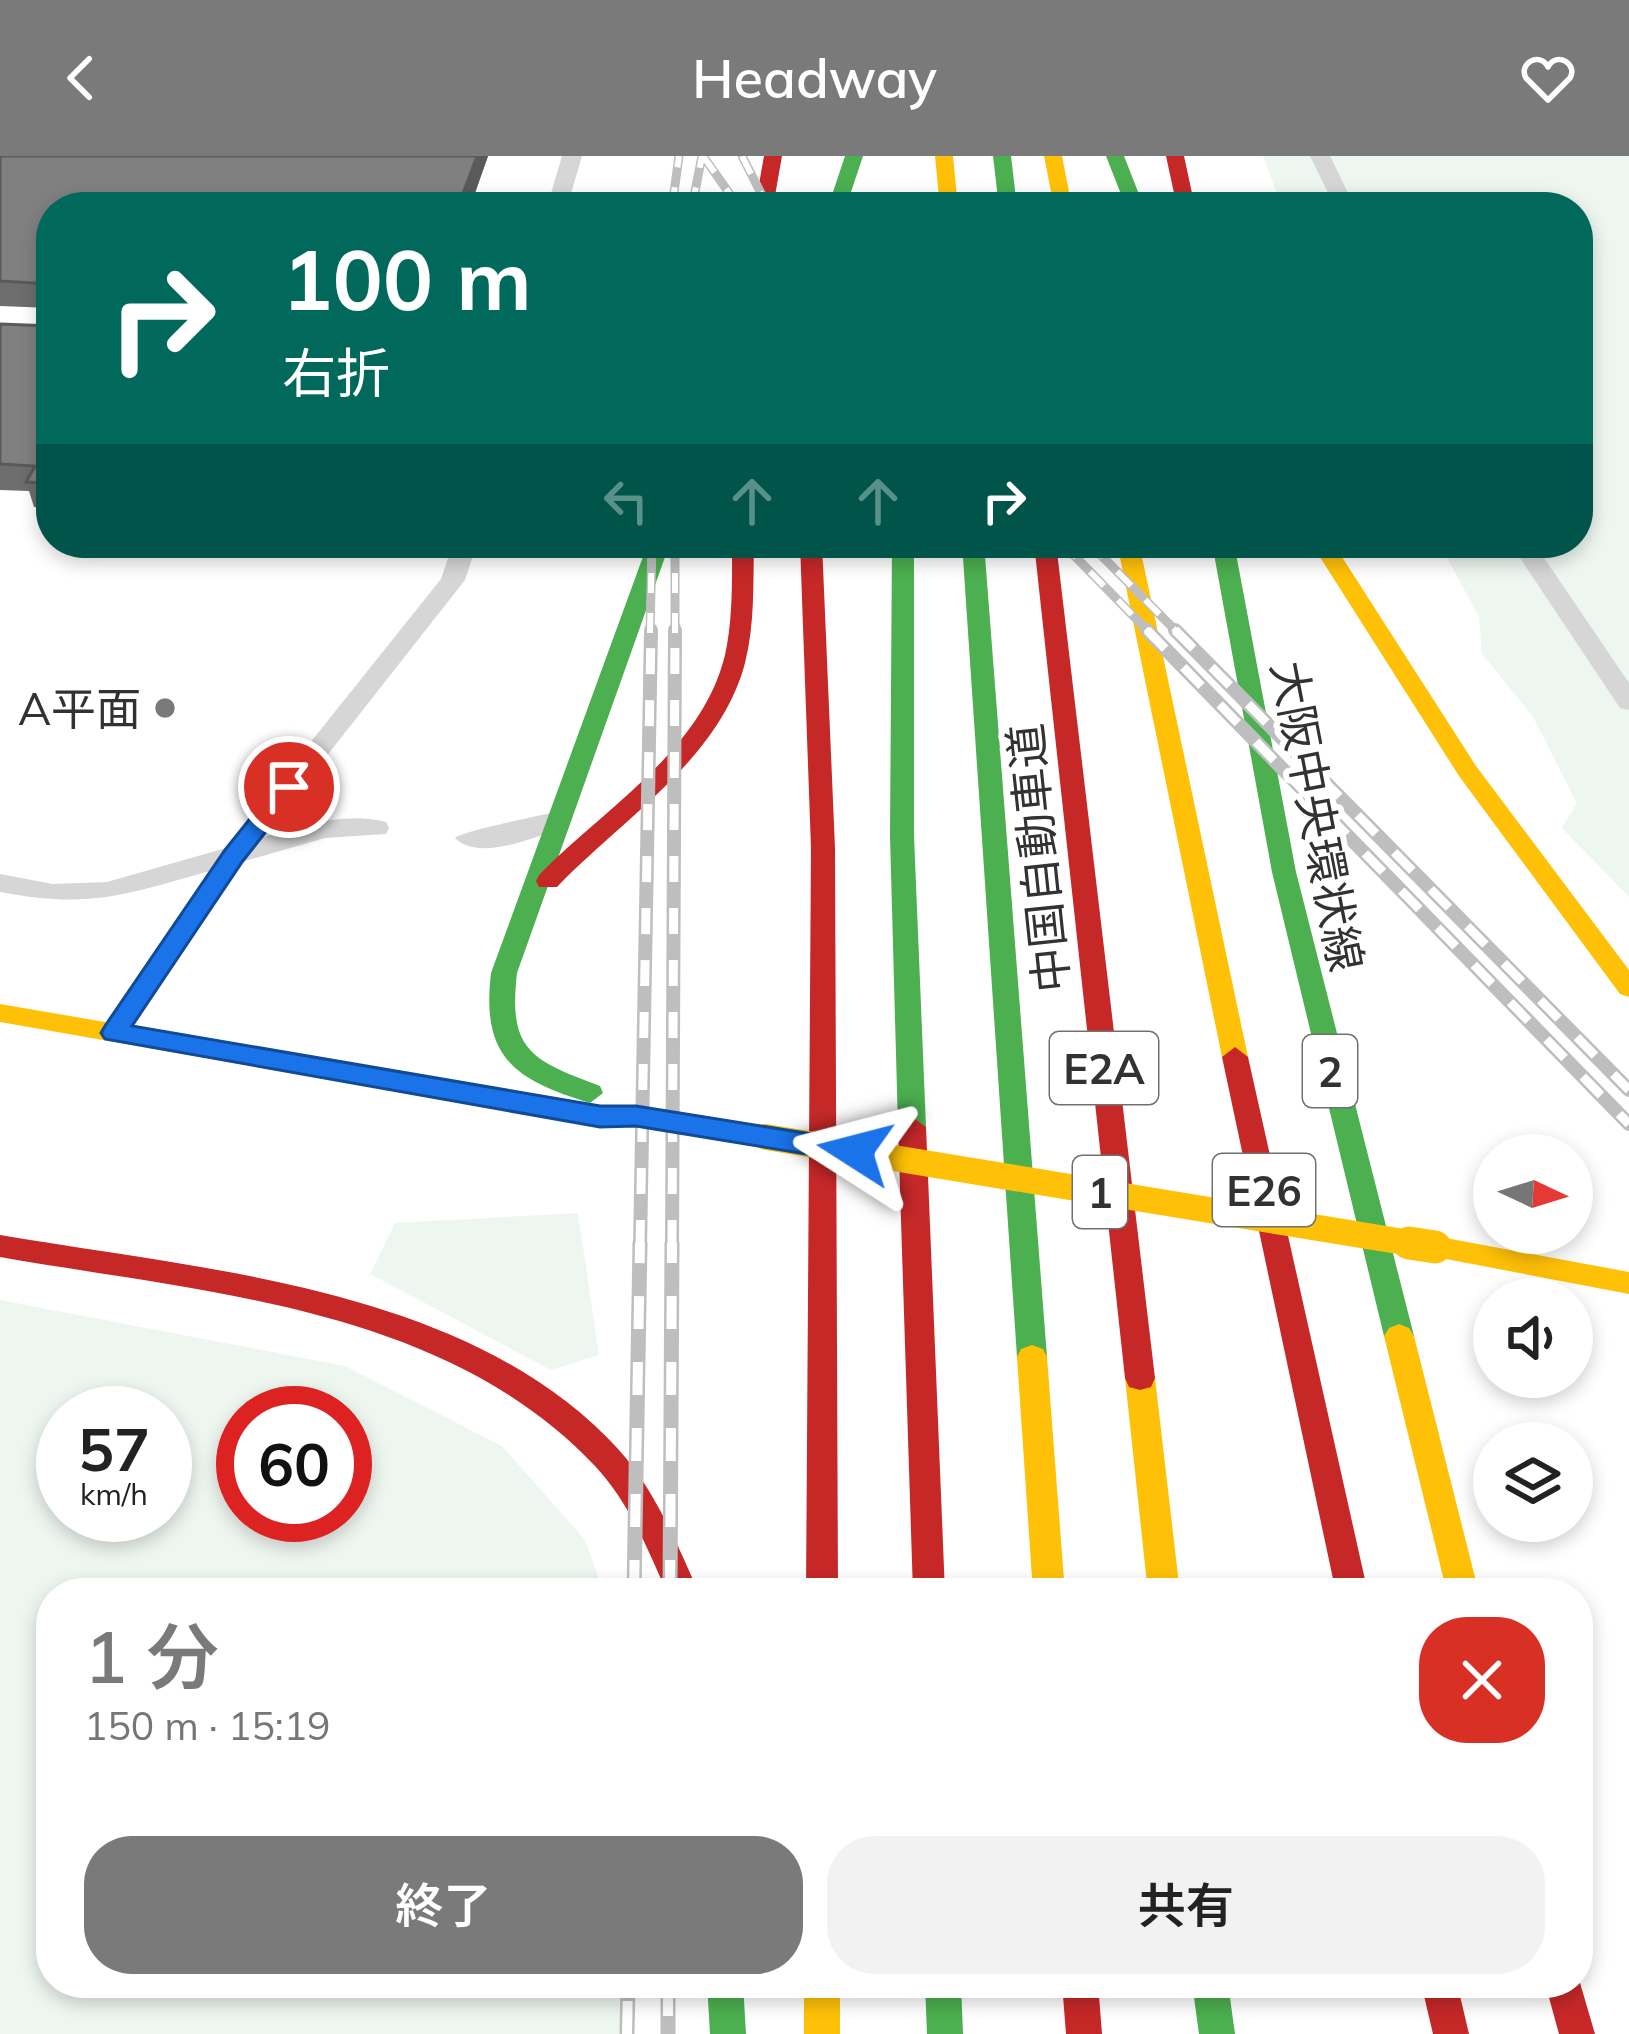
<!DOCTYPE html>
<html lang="ja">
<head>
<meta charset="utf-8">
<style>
  :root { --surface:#fff; --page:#f2f2f2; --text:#222; --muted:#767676; --accent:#7a7a7a }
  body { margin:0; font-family:Mulish,"Noto Sans JP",sans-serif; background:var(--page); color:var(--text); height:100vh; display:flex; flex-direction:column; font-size:45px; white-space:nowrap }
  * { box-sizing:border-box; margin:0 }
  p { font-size:39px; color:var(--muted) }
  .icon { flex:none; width:66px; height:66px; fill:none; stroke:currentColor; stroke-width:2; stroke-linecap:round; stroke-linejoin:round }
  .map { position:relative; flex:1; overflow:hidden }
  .panel { position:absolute; left:36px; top:1422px; width:1557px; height:420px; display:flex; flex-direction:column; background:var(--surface); border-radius:48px; box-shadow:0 6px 18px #0003 }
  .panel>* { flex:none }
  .hud { position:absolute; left:36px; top:36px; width:1557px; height:366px; border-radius:48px; box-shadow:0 6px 18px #0003; background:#00695c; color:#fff; overflow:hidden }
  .needle { width:78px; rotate:94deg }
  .fabs { position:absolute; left:1473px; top:978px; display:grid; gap:24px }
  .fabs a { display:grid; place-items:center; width:120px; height:120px; border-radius:50%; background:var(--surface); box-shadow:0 6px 18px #0003; font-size:60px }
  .speed { position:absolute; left:36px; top:1230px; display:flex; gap:24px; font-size:60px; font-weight:700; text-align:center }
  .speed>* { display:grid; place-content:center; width:156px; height:156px; border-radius:50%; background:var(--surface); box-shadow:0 6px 18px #0003; line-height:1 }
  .speed small { font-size:30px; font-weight:400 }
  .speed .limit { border:18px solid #d22; background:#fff; color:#111 }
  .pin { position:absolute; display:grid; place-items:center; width:102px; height:102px; color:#fff; margin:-51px; border:6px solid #fff; border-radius:50%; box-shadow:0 3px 12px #0007 }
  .me { position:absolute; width:132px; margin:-66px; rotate:279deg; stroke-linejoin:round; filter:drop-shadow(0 0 9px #0008) }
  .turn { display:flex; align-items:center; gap:42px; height:252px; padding:0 48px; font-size:54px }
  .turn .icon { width:156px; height:156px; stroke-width:2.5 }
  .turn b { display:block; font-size:84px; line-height:102px }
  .lanes { display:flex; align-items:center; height:114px; padding:0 48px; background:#0003; justify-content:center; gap:60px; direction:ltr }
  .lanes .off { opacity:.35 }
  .round { display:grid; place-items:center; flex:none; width:126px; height:126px; border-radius:48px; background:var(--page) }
  .overview { display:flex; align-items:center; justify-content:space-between; height:204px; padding:0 48px }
  h1 { font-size:72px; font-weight:600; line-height:90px; color:var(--accent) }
  .button { display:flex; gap:24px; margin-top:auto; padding:24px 48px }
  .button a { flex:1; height:138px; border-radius:48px; background:var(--accent); color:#fff; font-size:48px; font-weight:600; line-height:138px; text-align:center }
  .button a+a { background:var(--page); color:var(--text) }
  header { display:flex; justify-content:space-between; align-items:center; height:156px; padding:0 48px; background:var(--accent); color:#fff; font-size:54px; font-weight:600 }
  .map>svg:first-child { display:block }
</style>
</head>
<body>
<header><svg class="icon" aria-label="back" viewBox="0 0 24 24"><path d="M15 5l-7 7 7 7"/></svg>Headway<svg class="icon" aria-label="heart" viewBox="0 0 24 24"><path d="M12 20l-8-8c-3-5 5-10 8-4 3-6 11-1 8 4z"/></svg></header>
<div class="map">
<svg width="1629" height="1878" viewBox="0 0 1629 1878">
  <rect width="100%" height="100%" fill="#fff"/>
  <path fill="#eef6f0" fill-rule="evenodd" d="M1263 0H1629V741L1562 672 1577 647 1532 559 1482 498 1479 461 1439 387H1578V51H1282Z
    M578 1057 599 1199 551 1214 370 1118 395 1067Z
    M0 1144 345 1210 502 1290 585 1384 604 1437H51V1827H627V1878H0ZM165 1257V1359H63V1257ZM243 1257H345V1359H243Z"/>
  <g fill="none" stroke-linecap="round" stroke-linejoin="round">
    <path fill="#d6d6d6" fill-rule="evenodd" d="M562 0H582L567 51H547Z
      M1310 0H1330L1355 51H1335Z
      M453 387H477L465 424 263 681C302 670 345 655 386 666L389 672 386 678 325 682 245 705 124 883H104L99 876 104 869 210 715C124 739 90 753 0 736V718L53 728 107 726 226 692 441 423Z
      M1510 387H1534L1629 527V554L1620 552Z
      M559 655 572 664 568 670C540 679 479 707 455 682 462 675 540 660 559 655Z"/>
    <path fill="#4caf50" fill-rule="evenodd" d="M845 0H863L846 51H828Z
      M993 0H1011L1017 51H999Z
      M1106 0H1124L1144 51H1126Z
      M648 387H670L517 817C508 895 531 904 600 930L603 937 590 947C514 924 481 901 491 817Z
      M892 387H914V680L926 971 912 981 898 971 890 680Z
      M962 387H984L1047 1201 1043 1209 1032 1213 1021 1209 1017 1201Z
      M1212 387H1234L1296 716 1414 1180 1409 1188 1399 1192 1389 1188 1384 1180 1272 716Z
      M707 1827H743L746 1878H710Z
      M925 1827H961L963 1878H927Z
      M1192 1827H1228L1235 1878H1199Z"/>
    <path fill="#ffc107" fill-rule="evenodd" d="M935 0H953L958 51H940Z
      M1044 0H1062L1072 51H1054Z
      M1117 387H1139L1248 901 1235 911 1222 901Z
      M1311 387H1333L1476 610 1629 814V841L1620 838 1459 620Z
      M0 848 600 951 636 950 766 971 776 974 780 981 776 988 766 991 636 970 600 971 0 866Z
      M1435 1080 1629 1116V1138L1425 1099 1421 1091 1425 1083Z
      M1399 1168 1409 1172 1414 1180 1479 1437H1447L1384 1180 1389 1172Z
      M1032 1189 1043 1193 1047 1201 1065 1437H1033L1017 1201 1021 1193Z
      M1140 1210 1151 1213 1155 1222 1180 1437H1148L1125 1222 1129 1213Z
      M804 1827H840V1878H804Z"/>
    <path fill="#c62828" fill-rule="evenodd" d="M764 0H782L773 51H755Z
      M1166 0H1184L1195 51H1177Z
      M732 387H754C753 427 755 468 745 507 720 603 622 663 557 731H539L536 725 539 719C603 653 702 595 725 499 733 463 732 424 732 387Z
      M800 387H822L835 692 838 1437H806L811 692Z
      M1034 387H1056L1155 1222 1151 1231 1140 1234 1129 1231 1125 1222Z
      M1235 891 1248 901 1368 1437H1336L1222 901Z
      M912 961 926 971 945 1437H913L898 971Z
      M0 1079C204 1114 471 1131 619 1294 655 1334 677 1388 699 1437H667C648 1393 628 1345 595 1310 444 1150 204 1137 0 1101Z
      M1578 1820 1595 1878H1559L1545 1827H1578Z
      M1062 1827H1098L1102 1878H1066Z
      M1421 1827H1457L1469 1878H1433Z"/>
    <defs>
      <path id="rail-far2" d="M703 0 739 51
        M742 0 768 51
        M672 51 679 0
        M692 51 702 0
        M1062 387 1150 477
        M1089 387 1178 477
        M650 477 652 387
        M675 477V387"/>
      <path id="rail-far1" d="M1147 474 1629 968
        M1175 474 1629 934
        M640 1090 651 474
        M672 1090 675 474"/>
      <path id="rail" d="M634 1437 640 1087
        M670 1437 672 1087
        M668 1827V1878
        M627 1878 628 1827"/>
    </defs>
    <use href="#rail-far2" stroke="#bebebe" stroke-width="9"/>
    <use href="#rail-far1" stroke="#bebebe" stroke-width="14"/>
    <use href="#rail" stroke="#bebebe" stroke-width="15"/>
    <use href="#rail-far2" stroke="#fff" stroke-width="6" stroke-dasharray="20" stroke-linecap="butt"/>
    <use href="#rail-far1" stroke="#fff" stroke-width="9" stroke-dasharray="26" stroke-linecap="butt"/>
    <use href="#rail" stroke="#fff" stroke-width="10" stroke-dasharray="33" stroke-linecap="butt"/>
    <path stroke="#ffc107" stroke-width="26" d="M766 981 1428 1090"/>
    <path stroke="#ffc107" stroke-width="33" d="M1409 1087 1435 1091"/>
  </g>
  <path fill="#6e6e6e" d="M0 0H488L470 51H51V152L0 150Z
    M0 168 51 170V352L34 351 29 335 0 334Z"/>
  <path fill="#5a5a5a" d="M477 0H488L470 51H458Z"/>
  <path fill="#808080" stroke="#5a5a5a" stroke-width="3" d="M0 0H477L458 51H51V128L0 125Z
    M0 168 51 170V174L44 186H51V327L26 326 35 310 0 308Z"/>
  <path fill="#1a73e8" stroke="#114b97" stroke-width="3" d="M289 623 301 631 242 706 132 870 600 950H636L855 985 865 988 869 995 865 1003 855 1006 636 970 600 971 105 883 101 877 105 870 225 694 280 625Z"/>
  <circle fill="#7a7a7a" stroke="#fff" stroke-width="4.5" cx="165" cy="552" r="12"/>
  <g text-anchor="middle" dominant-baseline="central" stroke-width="12" stroke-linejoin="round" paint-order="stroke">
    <g fill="#fff" stroke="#707070" stroke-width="3">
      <rect x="1050" y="876" width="108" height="72" rx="9"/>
      <rect x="1303" y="879" width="54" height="72" rx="9"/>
      <rect x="1213" y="998" width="102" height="72" rx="9"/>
      <rect x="1073" y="1000" width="54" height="72" rx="9"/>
    </g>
    <g font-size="42" font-weight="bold" fill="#323232">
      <text x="1104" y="912">E2A</text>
      <text x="1330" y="915">2</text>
      <text x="1264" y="1034">E26</text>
      <text x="1100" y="1036">1</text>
    </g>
    <g font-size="45" fill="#323232" stroke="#fff" text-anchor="end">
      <text x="141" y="552">A平面</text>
    </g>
    <g font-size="45" fill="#323232" stroke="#fff">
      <text transform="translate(1318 660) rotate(79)">大阪中央環状線</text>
      <text transform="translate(1038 702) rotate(-96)">中国自動車道</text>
    </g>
  </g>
</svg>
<div class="fabs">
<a><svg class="needle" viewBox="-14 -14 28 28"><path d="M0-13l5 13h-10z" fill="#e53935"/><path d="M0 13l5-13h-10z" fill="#767676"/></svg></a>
<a><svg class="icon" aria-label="sound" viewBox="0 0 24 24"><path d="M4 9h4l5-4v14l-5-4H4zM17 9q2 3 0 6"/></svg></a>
<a><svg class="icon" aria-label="layers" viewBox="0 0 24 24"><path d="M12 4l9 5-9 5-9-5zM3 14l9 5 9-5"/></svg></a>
</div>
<div class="speed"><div>57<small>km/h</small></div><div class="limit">60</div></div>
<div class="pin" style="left:289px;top:631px;background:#d93025"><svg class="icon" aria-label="arrive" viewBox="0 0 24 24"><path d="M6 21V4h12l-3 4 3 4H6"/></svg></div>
<svg class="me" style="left:855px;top:995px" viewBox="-20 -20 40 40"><path d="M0-17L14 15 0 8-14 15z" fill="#1a73e8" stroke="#fff" stroke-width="4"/></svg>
<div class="hud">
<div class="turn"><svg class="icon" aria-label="right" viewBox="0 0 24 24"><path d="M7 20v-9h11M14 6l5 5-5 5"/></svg><div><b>100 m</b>右折</div></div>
<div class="lanes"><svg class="icon off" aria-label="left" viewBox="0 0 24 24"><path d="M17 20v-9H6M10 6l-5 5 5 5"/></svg><svg class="icon off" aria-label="ahead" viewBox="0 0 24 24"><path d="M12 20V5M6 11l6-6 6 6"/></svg><svg class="icon off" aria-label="ahead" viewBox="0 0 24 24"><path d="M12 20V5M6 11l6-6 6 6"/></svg><svg class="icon" aria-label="right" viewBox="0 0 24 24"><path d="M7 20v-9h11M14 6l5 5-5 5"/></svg></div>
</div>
<section class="panel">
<div class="overview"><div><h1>1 分</h1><p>150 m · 15:19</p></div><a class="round" style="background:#d93025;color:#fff"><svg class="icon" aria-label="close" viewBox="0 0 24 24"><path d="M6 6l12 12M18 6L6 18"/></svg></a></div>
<div class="button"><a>終了</a><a>共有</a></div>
</section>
</div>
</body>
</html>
